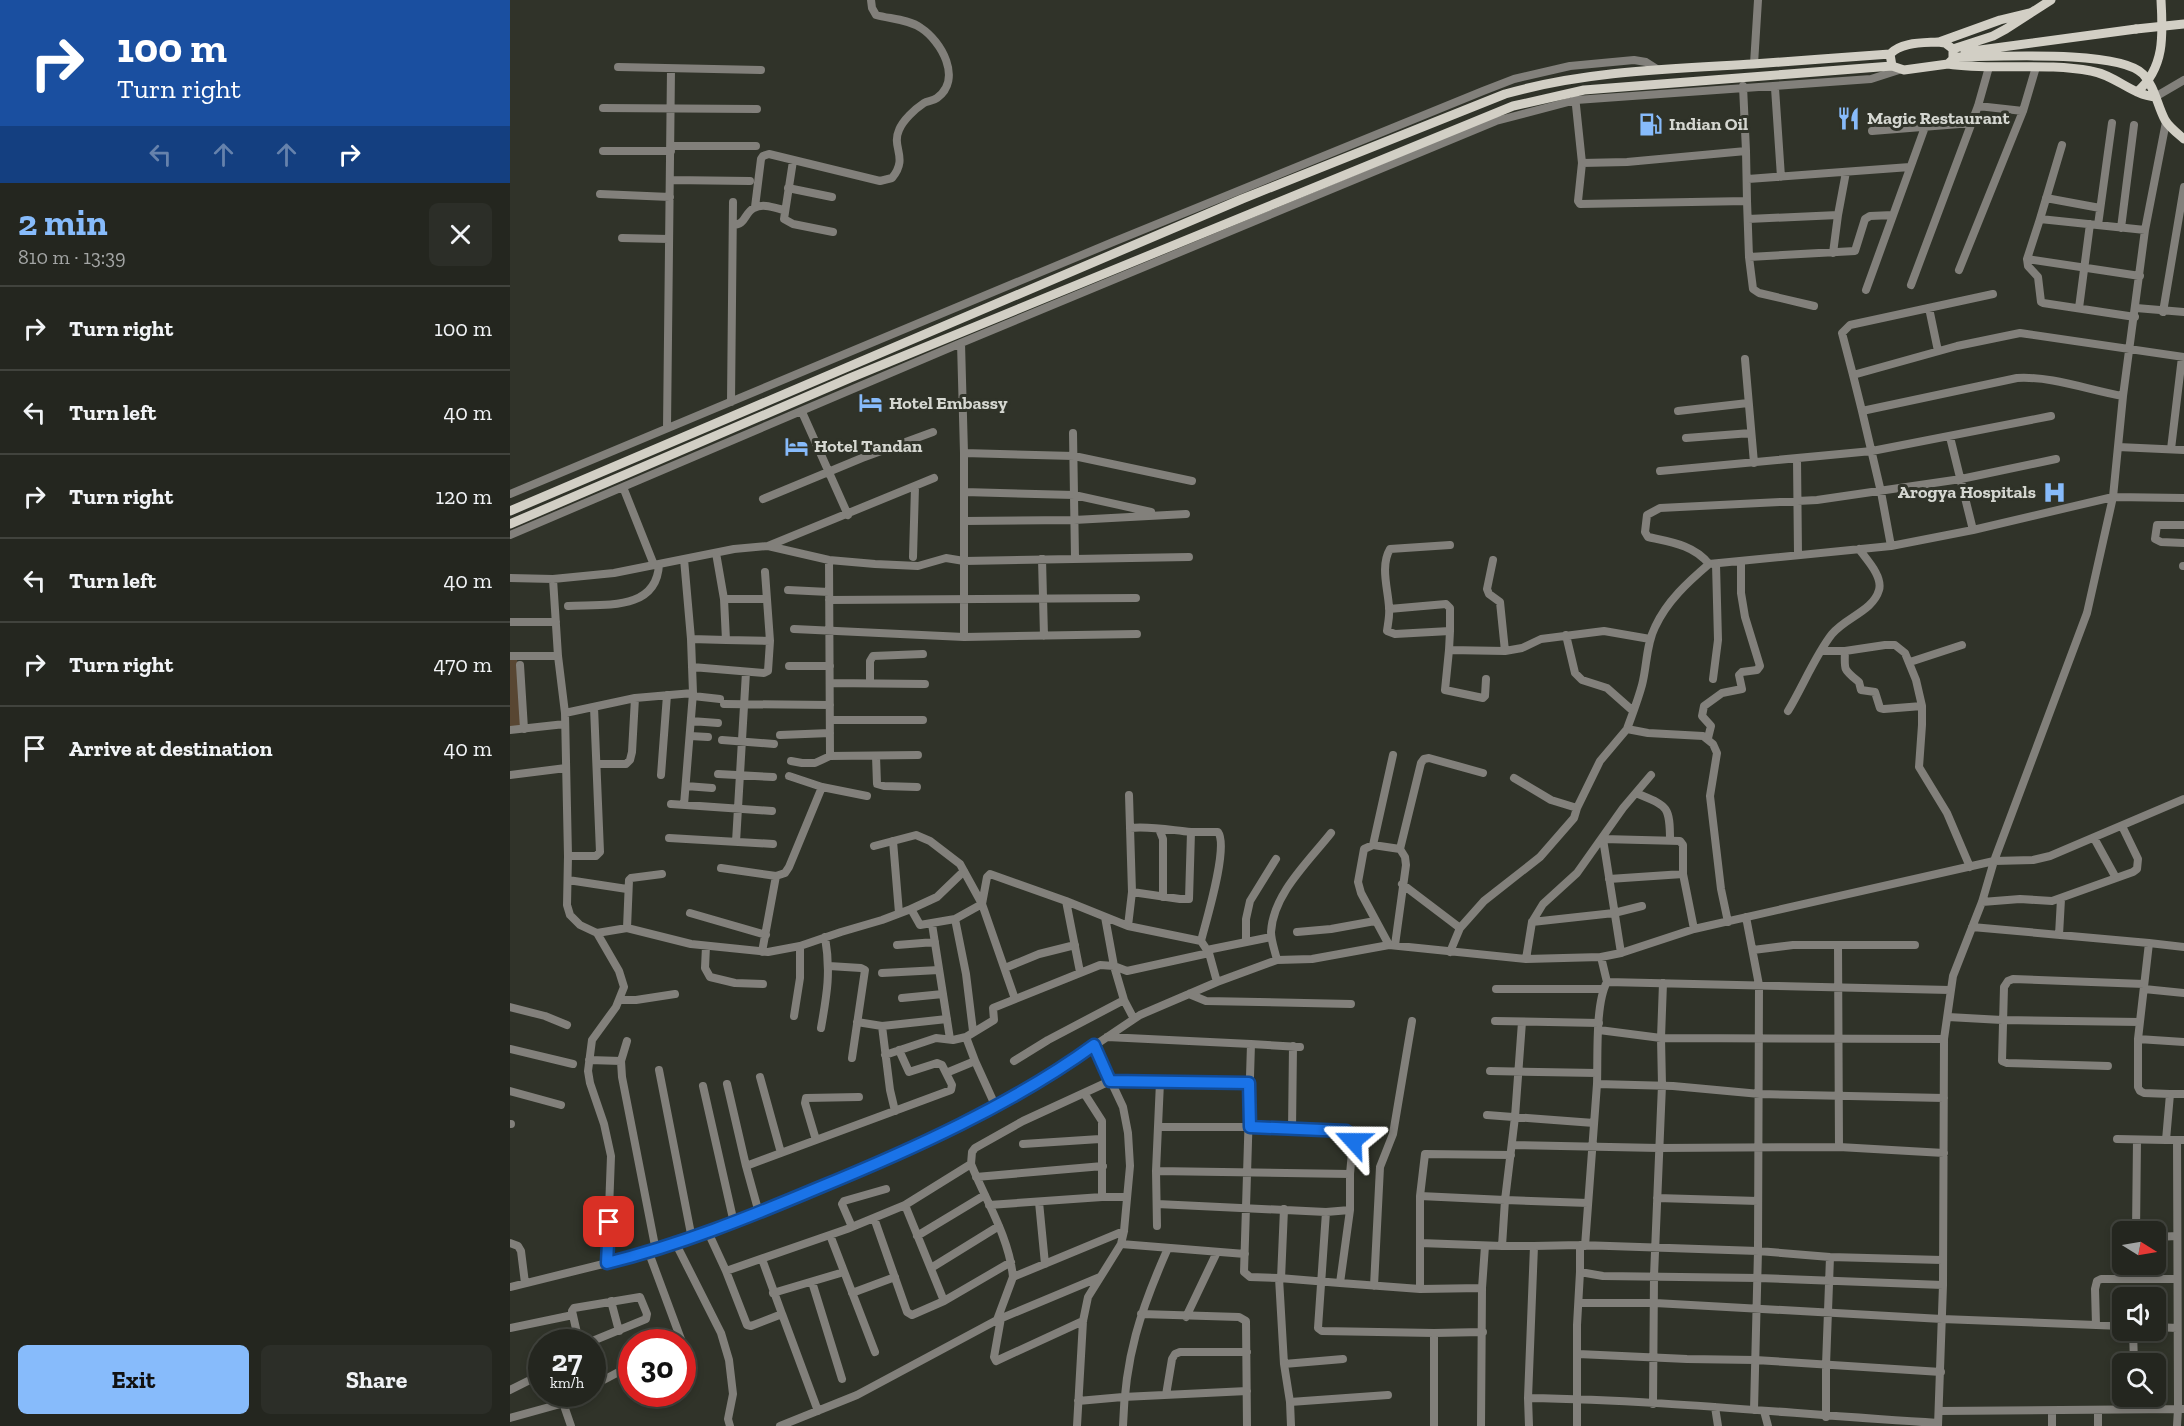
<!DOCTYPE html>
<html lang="en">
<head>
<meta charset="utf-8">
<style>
  :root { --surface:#24261f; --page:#2c2e28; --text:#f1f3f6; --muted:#a3a5a4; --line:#41433d; --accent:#87bbfb }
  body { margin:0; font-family:"Zilla Slab",serif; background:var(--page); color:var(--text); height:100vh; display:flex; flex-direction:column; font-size:22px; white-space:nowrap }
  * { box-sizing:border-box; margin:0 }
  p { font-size:20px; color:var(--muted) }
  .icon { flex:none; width:33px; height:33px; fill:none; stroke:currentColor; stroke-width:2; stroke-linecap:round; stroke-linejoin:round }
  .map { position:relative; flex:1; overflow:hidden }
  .details { display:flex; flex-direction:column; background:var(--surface); width:510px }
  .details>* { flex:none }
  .hud { background:#1a4fa0; color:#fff; overflow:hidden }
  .needle { width:39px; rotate:101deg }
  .tools { position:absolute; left:1602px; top:1221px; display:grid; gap:12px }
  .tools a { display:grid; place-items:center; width:54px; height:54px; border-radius:9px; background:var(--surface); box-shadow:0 3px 9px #0003,0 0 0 2px var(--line); font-size:30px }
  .speed { position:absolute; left:18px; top:1329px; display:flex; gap:12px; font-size:30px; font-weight:700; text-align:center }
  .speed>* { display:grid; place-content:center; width:78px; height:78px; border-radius:50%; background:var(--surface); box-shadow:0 3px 9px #0003,0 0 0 2px var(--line); line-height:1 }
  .speed small { font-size:15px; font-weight:400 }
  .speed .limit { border:9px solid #d22; background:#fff; color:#111 }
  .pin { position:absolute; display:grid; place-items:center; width:51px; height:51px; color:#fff; margin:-26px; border-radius:12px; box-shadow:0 3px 9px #0006 }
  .me { position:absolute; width:66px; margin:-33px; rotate:294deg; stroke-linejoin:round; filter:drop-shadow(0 0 4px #0008) }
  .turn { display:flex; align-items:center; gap:21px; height:126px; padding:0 18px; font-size:27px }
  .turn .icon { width:78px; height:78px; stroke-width:2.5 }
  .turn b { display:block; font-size:42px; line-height:51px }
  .lanes { display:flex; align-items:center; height:57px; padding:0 18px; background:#0003; justify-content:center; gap:30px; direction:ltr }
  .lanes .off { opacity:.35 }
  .round { display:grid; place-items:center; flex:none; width:63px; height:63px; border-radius:9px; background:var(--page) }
  .head { display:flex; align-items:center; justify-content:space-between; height:102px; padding:0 18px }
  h1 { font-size:36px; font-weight:700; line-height:45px; color:var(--accent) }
  .button { display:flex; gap:12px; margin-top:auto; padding:12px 18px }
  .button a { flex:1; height:69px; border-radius:9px; background:var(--accent); color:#111; font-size:24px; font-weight:700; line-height:69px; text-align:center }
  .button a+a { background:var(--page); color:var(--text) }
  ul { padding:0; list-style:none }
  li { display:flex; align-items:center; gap:18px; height:84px; padding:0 18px; border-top:2px solid var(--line) }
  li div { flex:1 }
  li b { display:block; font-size:22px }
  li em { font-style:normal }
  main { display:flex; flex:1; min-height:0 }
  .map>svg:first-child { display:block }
</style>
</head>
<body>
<main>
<section class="details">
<div class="hud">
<div class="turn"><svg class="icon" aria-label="right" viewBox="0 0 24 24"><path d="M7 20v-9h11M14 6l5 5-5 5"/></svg><div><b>100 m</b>Turn right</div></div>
<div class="lanes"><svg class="icon off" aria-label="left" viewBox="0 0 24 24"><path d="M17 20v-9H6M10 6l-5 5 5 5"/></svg><svg class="icon off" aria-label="ahead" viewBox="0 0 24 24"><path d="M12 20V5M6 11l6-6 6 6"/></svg><svg class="icon off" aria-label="ahead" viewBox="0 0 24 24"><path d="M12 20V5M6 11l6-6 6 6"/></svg><svg class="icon" aria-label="right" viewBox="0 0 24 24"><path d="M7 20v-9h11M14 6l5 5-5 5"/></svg></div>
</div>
<div class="head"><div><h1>2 min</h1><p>810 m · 13:39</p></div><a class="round"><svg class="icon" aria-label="close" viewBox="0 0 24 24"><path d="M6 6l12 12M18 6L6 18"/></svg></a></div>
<ul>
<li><svg class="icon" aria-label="right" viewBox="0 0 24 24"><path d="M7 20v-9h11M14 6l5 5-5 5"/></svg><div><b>Turn right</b></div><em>100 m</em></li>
<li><svg class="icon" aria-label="left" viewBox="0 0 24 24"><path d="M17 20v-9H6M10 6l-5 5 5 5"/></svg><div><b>Turn left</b></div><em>40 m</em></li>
<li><svg class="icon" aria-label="right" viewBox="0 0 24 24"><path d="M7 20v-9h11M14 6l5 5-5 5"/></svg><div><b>Turn right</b></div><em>120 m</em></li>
<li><svg class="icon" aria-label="left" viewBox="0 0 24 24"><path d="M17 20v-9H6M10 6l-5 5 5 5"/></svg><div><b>Turn left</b></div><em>40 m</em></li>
<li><svg class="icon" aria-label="right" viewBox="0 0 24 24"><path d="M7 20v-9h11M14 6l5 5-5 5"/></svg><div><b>Turn right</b></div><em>470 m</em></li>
<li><svg class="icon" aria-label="arrive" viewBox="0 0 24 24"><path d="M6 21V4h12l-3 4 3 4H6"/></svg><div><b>Arrive at destination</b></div><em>40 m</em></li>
</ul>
<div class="button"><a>Exit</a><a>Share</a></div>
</section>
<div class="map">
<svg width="1674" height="1426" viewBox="0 0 1674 1426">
  <rect width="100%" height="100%" fill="#303329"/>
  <path fill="#584632" d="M0 659H7L12 727 0 728Z"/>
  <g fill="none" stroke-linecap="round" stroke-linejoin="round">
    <path stroke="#82807b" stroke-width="8" d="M1244 64 1248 0
      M108 67 251 70
      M1265 88 1271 177
      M1065 96 1072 163 1068 201 1070 204 1237 201 1236 151
      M1645 97 1674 80
      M1468 106 1513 111
      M93 108 247 109
      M1362 131 1462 123
      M161 146H246
      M93 151H161
      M283 161 274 219 283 224 323 232
      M1072 163 1117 162 1236 151 1233 86
      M1238 179 1400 167
      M160 180 240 181
      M278 188 322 197
      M90 194 160 197
      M1536 198 1590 208
      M1237 201 1239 257 1243 289 1249 293 1304 306
      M245 207 251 159 253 156 259 154 370 181 382 178C399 157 381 148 389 130 393 120 405 109 414 103 418 101 423 101 427 98 453 79 431 41 411 28 398 19 380 19 366 15L362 8 361 0
      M1328 215 1336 172
      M1238 219 1328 215 1323 253
      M1530 219 1552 145
      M223 225C236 225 234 213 244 208 253 203 265 208 274 210
      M1588 225 1602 123
      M1611 228 1624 125
      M112 238 159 239
      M1239 257 1345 251 1355 219 1360 216 1383 215
      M1517 259 1630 276
      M1449 270 1513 111 1526 67
      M1401 285 1468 106 1479 67
      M1356 290 1415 127
      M1419 308 1428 351
      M1569 308 1580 224
      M1626 308 1674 312
      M1653 312 1674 187
      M1625 317 1533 303 1531 302 1528 277 1518 266 1517 259 1530 219 1635 230
      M451 343 454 453V637
      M1235 359 1244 463
      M1343 375 1332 333 1340 325 1483 294
      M1613 396C1578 390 1543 376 1507 378L1352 411 1343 375 1447 346 1510 333 1674 357
      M221 402 223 202
      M1168 411 1238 403
      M1352 411 1371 492 1381 546
      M292 412 338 515
      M157 428 161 69
      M563 433 565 558
      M1440 437 1463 530
      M1176 438 1241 433
      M1608 447 1674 450
      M1661 449 1672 357
      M454 453 564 456 682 481
      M1287 459 1288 554
      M1150 471 1362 451 1541 416
      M113 487 144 565
      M454 492 564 495 641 512
      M0 494 603 242 973 91 1004 79 1060 66 1124 60 1136 62 1147 69
      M253 499 352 458 423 432
      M454 521 564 520 676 514
      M1674 525H1647L1645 539 1651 542 1674 543
      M0 535 451 343 986 121 1066 100 1361 79 1389 70
      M940 545 880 549C870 566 878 589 879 607 880 615 878 623 877 631L885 634 940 631 939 650 995 651 1012 648 1031 639 1094 631 1140 639
      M258 546 319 560 365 564 408 566 436 558 454 561 679 557
      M403 557 405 487
      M174 559 181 639 183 693 174 805
      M532 559 534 636
      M319 560 320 756
      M983 560 977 589 979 594 990 602 995 651
      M1199 564C1184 545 1161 542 1138 537L1135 532 1137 515 1150 508 1307 500 1451 479 1546 459
      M1673 566H1674
      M0 578 43 579 48 656 55 713 58 856 57 905 60 915 70 925 87 933 109 971 114 987 106 1007 82 1040 78 1071 80 1083 94 1124 101 1156 97 1263
      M43 579 104 573 224 549 258 546 424 478
      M278 590 319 592
      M214 599H257
      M319 600 626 598
      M58 606C93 604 147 612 149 564
      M879 609 936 604 940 608V631
      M0 622H46
      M284 629 454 637 627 634
      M1056 635 1065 673 1072 680 1097 688 1123 711
      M181 639 216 640 214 599 206 553
      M216 640 260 641 255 572
      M939 650 935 690 973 698 975 696 976 679
      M1312 651H1335L1375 645H1385L1395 653 1406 680 1412 706V725L1409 767 1437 813 1460 867
      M1335 651C1334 671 1334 670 1349 682L1351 690 1365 692 1370 708 1374 709 1412 706
      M0 656H48
      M1400 662 1452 645
      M10 665 14 729
      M279 666H320
      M182 667 254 673 258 671 260 641
      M1203 679 1208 640 1206 564
      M320 683 415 684
      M360 683V661L363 656 413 654
      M183 696 210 699
      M214 704 320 705
      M1278 711C1292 688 1306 654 1322 634 1336 617 1363 611 1369 590 1373 576 1356 559 1349 549
      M55 713 125 698 183 693
      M320 720H413
      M181 721 208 723
      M0 730 55 724
      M270 735 320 733
      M180 736 198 737
      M1198 738 1201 726 1192 716 1194 706 1212 693 1232 689 1229 675 1232 672 1247 670 1250 666 1235 617 1231 593V561
      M212 740 264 744
      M366 756 367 784 374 786 407 787
      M281 761 292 763H305L320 756 408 755
      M87 764H116L120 760 122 752 125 698
      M208 774 263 777
      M0 775 56 768
      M151 775 157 695
      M279 776 312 787 357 796
      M1004 778 1041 800 1067 808
      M176 786 202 788
      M1126 793C1157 806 1160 805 1160 840
      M161 804 262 811
      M620 828C641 826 660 830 681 832
      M649 829 653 839V897
      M159 838 263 844
      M1584 838 1606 878
      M383 841 389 913
      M226 842 236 672
      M863 845 883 755
      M364 846 406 835 420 841 450 864 472 904 505 999
      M58 856H86L90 852 84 707
      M211 868 266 876
      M1099 879 1173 874
      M58 880 117 889
      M892 884 950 928
      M622 892 670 899H679L681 832H708C719 847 696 921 691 941
      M556 901 570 972
      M1472 902 1510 899 1542 901 1623 872 1627 869 1628 859 1612 826
      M401 909 427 897 454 871
      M180 913 256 935
      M595 917 604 966 614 1000
      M1236 917 1249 985 1248 1251 1244 1410
      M445 919 456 974 463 1031
      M1022 922 1104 913 1132 906
      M1218 922 1211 889 1200 796 1207 753 1203 744 1193 736 1138 733 1117 729C1122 715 1128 700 1132 685 1137 666 1136 645 1145 627 1157 601 1178 582 1199 564L1381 546 1463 530 1603 497 1674 498
      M422 924 440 1039
      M618 926 622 892 619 795
      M1462 927 1639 943 1628 1039V1087L1630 1091 1634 1093 1660 1094
      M117 928 119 880 121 878 152 874
      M787 932 821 929 865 921
      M87 933 117 928 181 944 258 952 290 946 331 932 372 920 401 909 410 925 445 919 472 904 477 877 480 874 556 901 618 926 691 941 699 953 707 982
      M1549 935 1551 899
      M736 942V919L740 901 766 859
      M1639 943 1674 947
      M387 945 425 942
      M879 945 851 893 848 882 854 849 863 845 890 849 911 763 914 759 919 758 973 773
      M885 945 896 865 895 857 890 849
      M1328 945 1329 1147
      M196 946 195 968 200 977 225 983 253 984
      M697 950 761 937
      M1243 950 1283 945H1405
      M252 952 266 876 275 873 279 867 312 787
      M940 952 950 928 974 901 1030 857 1064 818 1067 808 1090 761 1117 729
      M1111 953 1093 839 1170 841 1173 845V874L1184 929
      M1091 957 1097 982C1085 1003 1088 1059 1087 1084L1163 1086 1250 1094 1434 1098
      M1016 959 1022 922 1033 904 1067 873 1113 808 1141 775
      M767 960C765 951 761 941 761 932 763 894 799 861 821 833
      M319 966 351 968 355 970 342 1058
      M495 968 529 954 565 945
      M372 973 429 970
      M1097 982 1440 990
      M986 989H1093
      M1634 989 1674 993
      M679 994 696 1001 841 1004
      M392 998 433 994
      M110 1000H126L165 994
      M0 1007 35 1016 57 1025
      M284 1016 290 978V946
      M1438 1017 1492 1020 1630 1022
      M985 1021 1089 1023
      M347 1022 372 1026 437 1019
      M1012 1022 1005 1117 995 1200 1078 1203
      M372 1026 380 1090 385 1111
      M311 1028C317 994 321 972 315 937
      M1089 1030 1151 1038 1434 1039
      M597 1037 741 1044 734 1272 740 1277 769 1278
      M1628 1039 1674 1042
      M117 1041 111 1061 112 1077 146 1251
      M741 1044 790 1047
      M0 1049 63 1064
      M389 1050 399 1072 427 1063 432 1065 436 1073
      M375 1055 426 1038 443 1040 456 1037
      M79 1060 111 1061
      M465 1061 485 1105
      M504 1061 538 1040 614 1000 624 1019
      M1598 1066 1497 1063 1492 1061 1494 987 1498 981 1503 979 1634 984
      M149 1070 182 1239
      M980 1071 1087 1073
      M250 1077 271 1153
      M217 1084 236 1166
      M193 1086 224 1223
      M0 1091 51 1105
      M574 1093 592 1121V1141
      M977 1115 1084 1123
      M0 1124H1
      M648 1127H740L840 1133 843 1141 840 1174V1210L830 1283 910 1289V1196L995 1200 992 1246H1024L1018 1398 1019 1426
      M782 1130 783 1046
      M1607 1139 1656 1140
      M306 1140 295 1103 296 1098 349 1097
      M1667 1140H1656L1660 1094H1674
      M1674 1140H1667L1668 1409H1674
      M513 1144 590 1139 592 1141V1197
      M1002 1145 1149 1148 1329 1147 1434 1153
      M461 1164C476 1201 499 1237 503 1277L614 1231
      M646 1171 650 1082
      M466 1177 593 1166
      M910 1196 915 1154 1001 1155
      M1147 1198 1248 1201
      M529 1202 535 1264
      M647 1204 816 1212 840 1210
      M395 1205 434 1301
      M479 1205 592 1197H617
      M816 1212 808 1328 812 1331 924 1333
      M249 1213 236 1166 441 1090 442 1085 436 1073 465 1061 456 1037 484 1020 483 1008 590 965 604 966 617 971 699 953
      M364 1218 397 1312 402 1315 434 1301 501 1262
      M647 1226 646 1171 840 1174
      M342 1227 332 1204 334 1201 376 1189
      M198 1232 216 1271 337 1229 395 1205 461 1164 462 1152 465 1148 513 1121 600 1081 739 1083
      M1626 1232 1627 1140
      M320 1235 365 1352
      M407 1236 475 1195
      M1646 1237 1667 1236
      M0 1243 8 1246 11 1251 15 1283
      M910 1243 992 1246
      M166 1244 211 1333 219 1360 223 1394 218 1419 220 1426
      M611 1244 735 1254
      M1070 1245 1248 1251 1320 1257 1432 1260
      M1024 1246 1070 1245V1272L1093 1276 1248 1278 1433 1285
      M1075 1246 1087 1084
      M139 1253 172 1342
      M252 1259 272 1314
      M421 1268 489 1226
      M216 1271 237 1325 241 1326 272 1314 308 1411
      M771 1279 774 1209
      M302 1282 332 1379
      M864 1286 870 1167 883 1134 902 1021
      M0 1287 146 1251 182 1239 381 1158 505 1095 560 1062 630 1015 707 982 767 960 802 959 879 945 1016 959 1091 957 1111 953 1184 929 1484 861 1523 860 1540 856 1674 799
      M972 1288 975 1246
      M910 1289 972 1288 971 1426
      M263 1293 334 1272
      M342 1293 385 1277
      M101 1301 109 1331
      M1069 1303H1145L1432 1319 1612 1326
      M631 1314 729 1317 736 1321 737 1426
      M676 1317 707 1252
      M491 1318 484 1357 486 1361 573 1321
      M487 1320 503 1277
      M1586 1325 1585 1289 1587 1281 1591 1279H1667
      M1646 1327 1667 1328
      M0 1328 63 1315
      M1623 1330 1624 1364
      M69 1342 62 1311 64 1308 130 1297 137 1314 136 1319 80 1342
      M1068 1354 1177 1359 1245 1360 1431 1372
      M774 1364 833 1359
      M82 1386 122 1365
      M0 1390 32 1374
      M50 1394 61 1426
      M656 1395 662 1359 665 1354 670 1352H737
      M1625 1396V1409
      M1018 1398C1155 1400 1291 1415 1428 1423
      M52 1399 66 1394
      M568 1401 613 1397 737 1391
      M780 1402 878 1395
      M1143 1404 1144 1276 1152 1085 1151 1038 1153 983
      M1205 1407 1208 1426
      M1254 1411 1258 1426
      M1429 1411 1668 1409 1667 1426
      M1542 1411V1426
      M1316 1417V1365L1320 1257
      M0 1418 54 1403
      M270 1426 347 1395 487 1320 590 1277
      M567 1426 573 1321 578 1297 611 1244 614 1231 620 1166 618 1133 613 1107 584 1045
      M613 1426C615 1357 630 1311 658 1248
      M781 1426 780 1402 774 1364 769 1278 830 1283
      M924 1426V1333L973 1332
      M1067 1426V1325L1070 1272
      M1428 1426 1433 1285 1434 1039 1443 976 1472 902 1484 861 1577 613 1603 497 1613 396 1635 230 1656 122
      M1588 1426V1411"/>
    <path stroke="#d2cfc5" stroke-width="9" d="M1428 42 1435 43 1443 49V59L1438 64 1394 70 1382 66 1380 54C1391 42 1412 43 1428 42Z
      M1429 42 1490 20 1519 13
      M1443 49 1483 36 1496 29 1541 0
      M1455 52 1626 29
      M1443 57C1481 57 1609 49 1633 74 1645 87 1647 105 1655 120 1659 127 1668 134 1674 139
      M1438 64C1485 71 1534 62 1581 71 1605 75 1622 95 1645 97
      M1627 92C1655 68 1653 35 1651 0
      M0 511 732 199 995 94C1076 71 1159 69 1243 64 1289 61 1334 57 1380 54
      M0 524 340 378 1003 106 1074 90 1382 66"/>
    <path stroke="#d2cfc5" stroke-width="9" d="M1626 29 1674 24"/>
  </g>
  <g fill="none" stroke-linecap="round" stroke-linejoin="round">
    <defs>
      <path id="route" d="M99 1222 97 1263C170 1245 239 1217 308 1188 401 1150 503 1104 584 1045L600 1081 739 1083 740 1127 836 1131 842 1135 843 1141"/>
    </defs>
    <use href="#route" stroke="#114b97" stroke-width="15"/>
    <use href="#route" stroke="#1a73e8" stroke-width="10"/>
  </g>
  <defs>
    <symbol id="restaurant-bare" viewBox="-9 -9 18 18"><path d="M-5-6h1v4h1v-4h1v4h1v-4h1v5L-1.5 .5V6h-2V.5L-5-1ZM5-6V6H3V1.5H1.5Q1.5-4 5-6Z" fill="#87bbfb" stroke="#303329" stroke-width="2.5" paint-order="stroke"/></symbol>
    <symbol id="fuel-bare" viewBox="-9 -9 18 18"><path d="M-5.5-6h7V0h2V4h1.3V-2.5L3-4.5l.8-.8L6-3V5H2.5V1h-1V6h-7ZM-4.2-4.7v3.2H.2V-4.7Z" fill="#87bbfb" stroke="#303329" stroke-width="2.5" paint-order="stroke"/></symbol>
    <symbol id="hotel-bare" viewBox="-9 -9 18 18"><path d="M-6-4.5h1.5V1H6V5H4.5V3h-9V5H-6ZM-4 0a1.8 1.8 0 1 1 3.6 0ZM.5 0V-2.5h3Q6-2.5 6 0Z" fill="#87bbfb" stroke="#303329" stroke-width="2.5" paint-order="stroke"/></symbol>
    <symbol id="hospital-bare" viewBox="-9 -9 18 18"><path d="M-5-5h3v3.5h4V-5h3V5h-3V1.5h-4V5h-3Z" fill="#87bbfb" stroke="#303329" stroke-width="2.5" paint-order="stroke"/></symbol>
  </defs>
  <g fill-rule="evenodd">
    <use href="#restaurant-bare" x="1322" y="102" width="33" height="33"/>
    <use href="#fuel-bare" x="1124" y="108" width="33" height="33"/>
    <use href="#hotel-bare" x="344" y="386" width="33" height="33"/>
    <use href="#hotel-bare" x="270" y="430" width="33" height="33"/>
    <use href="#hospital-bare" x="1528" y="476" width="33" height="33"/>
  </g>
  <g text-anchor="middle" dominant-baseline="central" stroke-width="6" stroke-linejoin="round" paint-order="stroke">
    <g font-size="18" font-weight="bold" fill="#d5d7d1" stroke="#303329" text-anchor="start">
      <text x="1357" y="118">Magic Restaurant</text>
      <text x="1159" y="124">Indian Oil</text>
      <text x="379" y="403">Hotel Embassy</text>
      <text x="304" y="446">Hotel Tandan</text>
      <text x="1526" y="492" text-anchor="end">Arogya Hospitals</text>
    </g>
  </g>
</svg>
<div class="tools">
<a><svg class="needle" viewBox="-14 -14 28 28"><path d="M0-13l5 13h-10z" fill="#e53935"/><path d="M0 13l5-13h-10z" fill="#a3a5a4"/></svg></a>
<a><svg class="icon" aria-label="sound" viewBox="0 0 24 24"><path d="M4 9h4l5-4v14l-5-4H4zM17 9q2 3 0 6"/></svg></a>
<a><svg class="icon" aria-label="search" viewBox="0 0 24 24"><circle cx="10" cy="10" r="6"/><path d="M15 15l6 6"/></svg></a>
</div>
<div class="speed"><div>27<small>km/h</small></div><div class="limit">30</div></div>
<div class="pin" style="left:99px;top:1222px;background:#d93025"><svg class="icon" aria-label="arrive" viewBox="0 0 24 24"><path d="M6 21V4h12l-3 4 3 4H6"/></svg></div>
<svg class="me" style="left:843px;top:1141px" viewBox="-20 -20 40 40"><path d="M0-17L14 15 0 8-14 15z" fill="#1a73e8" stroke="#fff" stroke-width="4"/></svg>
</div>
</main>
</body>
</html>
